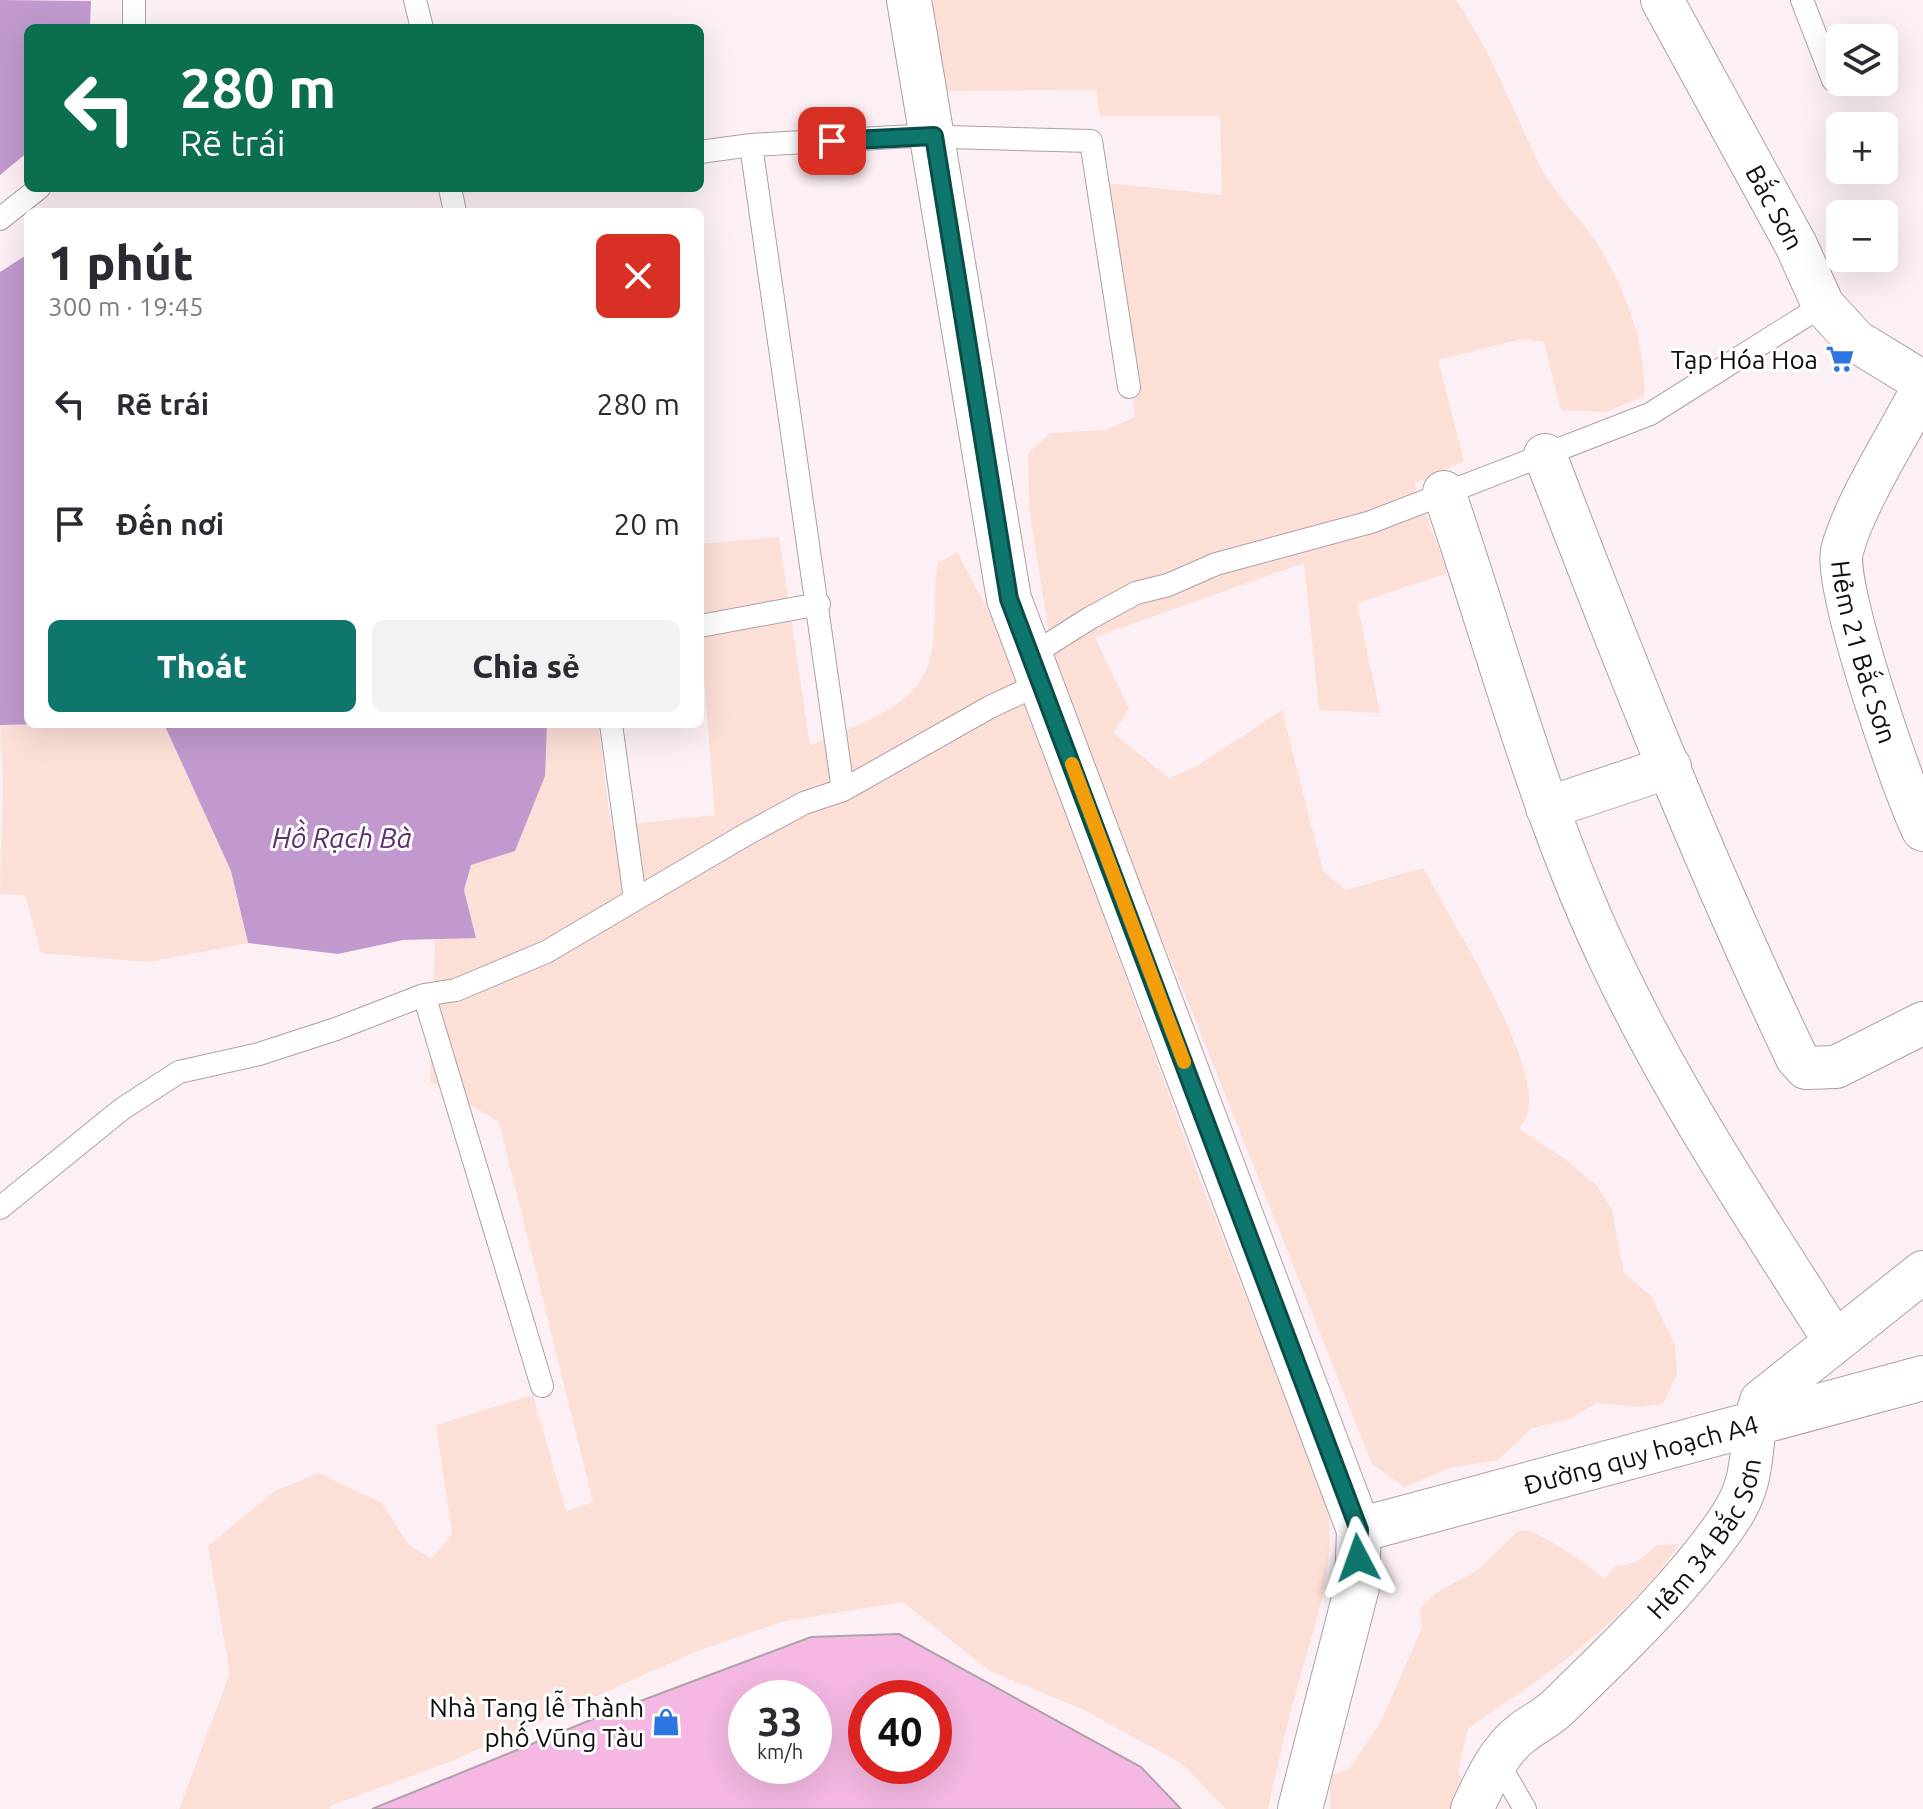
<!DOCTYPE html>
<html lang="vi">
<head>
<meta charset="utf-8">
<style>
  :root { --surface:#fff; --page:#f2f2f3; --text:#2b2b33; --muted:#7c7c81; --accent:#0f766e }
  body { margin:0; font-family:Ubuntu,sans-serif; background:var(--page); color:var(--text); height:100vh; display:flex; flex-direction:column; font-size:30px; white-space:nowrap }
  * { box-sizing:border-box; margin:0 }
  p { font-size:26px; color:var(--muted) }
  .icon { flex:none; width:44px; height:44px; fill:none; stroke:currentColor; stroke-width:2; stroke-linecap:round; stroke-linejoin:round }
  .map { position:relative; flex:1; overflow:hidden }
  .details { position:absolute; left:24px; top:208px; width:680px; height:520px; display:flex; flex-direction:column; background:var(--surface); border-radius:12px; box-shadow:0 8px 32px #0002 }
  .details>* { flex:none }
  .banner { position:absolute; left:24px; top:24px; width:680px; height:168px; border-radius:12px; box-shadow:0 8px 32px #0002; background:#0b6e4f; color:#fff; overflow:hidden }
  .fabs { position:absolute; left:1826px; top:24px; display:grid; gap:16px }
  .fabs a { display:grid; place-items:center; width:72px; height:72px; border-radius:12px; background:var(--surface); box-shadow:0 8px 32px #0002; font-size:40px }
  .speed { position:absolute; left:728px; top:1680px; display:flex; gap:16px; font-size:40px; font-weight:700; text-align:center }
  .speed>* { display:grid; place-content:center; width:104px; height:104px; border-radius:50%; background:var(--surface); box-shadow:0 8px 32px #0002; line-height:1 }
  .speed small { font-size:20px; font-weight:400 }
  .speed .limit { border:12px solid #d22; background:#fff; color:#111 }
  .pin { position:absolute; display:grid; place-items:center; width:68px; height:68px; color:#fff; margin:-34px; border-radius:16px; box-shadow:0 4px 12px #0006 }
  .me { position:absolute; width:88px; margin:-44px; rotate:356deg; stroke-linejoin:round; filter:drop-shadow(0 0 6px #0008) }
  .turn { display:flex; align-items:center; gap:28px; height:168px; padding:0 24px; font-size:36px }
  .turn .icon { width:104px; height:104px; stroke-width:2.5 }
  .turn b { display:block; font-size:56px; line-height:68px }
  .round { display:grid; place-items:center; flex:none; width:84px; height:84px; border-radius:12px; background:var(--page) }
  .headline { display:flex; align-items:center; justify-content:space-between; height:136px; padding:0 24px }
  h1 { font-size:48px; font-weight:800; line-height:60px }
  .cta { display:flex; gap:16px; margin-top:auto; padding:16px 24px }
  .cta a { flex:1; height:92px; border-radius:12px; background:var(--accent); color:#fff; font-size:32px; font-weight:800; line-height:92px; text-align:center }
  .cta a+a { background:var(--page); color:var(--text) }
  ul { padding:0; list-style:none }
  li { display:flex; align-items:center; gap:24px; height:120px; padding:0 24px }
  li div { flex:1 }
  li b { display:block; font-size:30px }
  li em { font-style:normal }
  .map>svg:first-child { display:block }
</style>
</head>
<body>
<div class="map">
<svg width="1923" height="1809" viewBox="0 0 1923 1809">
  <rect width="100%" height="100%" fill="#fdf0f4"/>
  <path fill="#fcdfd7" d="M932 0H1456C1492 52 1513 112 1541 168 1557 198 1585 222 1602 251 1626 292 1647 348 1644 396L1606 412 1561 410 1544 342 1521 339 1438 360 1464 461 1414 484 1448 573 1357 603 1380 713 1319 710 1304 563 1095 637 1129 709 1113 733 1169 778 1195 767 1282 710 1323 871 1346 890 1423 868C1450 918 1540 1059 1528 1112 1527 1117 1522 1124 1519 1129L1565 1159 1597 1186 1612 1210 1624 1273 1651 1296 1675 1345 1677 1375 1663 1404 1639 1407 1597 1403 1567 1420 1532 1428 1498 1460 1450 1468 1404 1487 1372 1464 1192 1011 1058 692 1029 507 1028 454 1050 433 1105 430 1135 417 1107 183 1222 195 1220 116H1100L1096 90 945 91Z
    M779 537 810 746C856 724 923 709 932 650 937 621 932 592 938 563L957 552 1040 708 1084 863 1200 1180 1328 1507C1336 1571 1314 1627 1297 1688 1286 1728 1277 1769 1268 1809H1226L1181 1763 1084 1710 988 1670 903 1602 785 1621 697 1651 452 1761 330 1806V1809H179L230 1673 208 1546 275 1491 319 1473 382 1503 407 1543 431 1559 452 1534 436 1425 533 1395 566 1511 593 1502 499 1122 430 1081 435 939 476 937 464 890 471 864 546 724H598L611 826 715 815 700 629V544Z
    M51 724H164L231 871 248 943 149 962 41 953 25 895 0 894 3 784 0 725Z
    M1528 1530C1550 1540 1588 1563 1604 1579L1616 1566C1634 1565 1644 1558 1656 1545L1680 1544C1616 1630 1555 1669 1468 1728L1458 1771 1465 1785 1453 1809H1330V1776L1349 1769 1381 1721 1422 1628 1420 1608 1436 1593 1479 1569 1518 1531Z"/>
  <path fill="#c199ce" d="M0 0 91 1 90 28H28V152L0 175Z
    M28 254V724H51L0 725V272Z
    M164 724H547L545 776 515 851 471 865 464 890 476 938 403 940 338 954 248 943 231 871Z"/>
  <path fill="#f4b8e2" stroke="#afa3ab" stroke-width="2" fill-rule="evenodd" d="M899 1634 1141 1767 1181 1809H372L603 1715 811 1637ZM746 1698H814V1766H746ZM866 1698H934V1766H866Z"/>
  <g fill="none" stroke-linecap="round" stroke-linejoin="round">
    <defs>
      <path id="lane" d="M134 0V28
        M415 0 422 28
        M1802 0 1833 80
        M751 145 843 790
        M700 152 751 145 913 136 1091 141 1129 387
        M450 188 455 212
        M0 219 39 188
        M700 626 819 604
        M1030 656 1090 618 1136 593 1168 585 1216 564 1371 522 1650 414 1823 305
        M611 724 635 899
        M424 995 542 1386
        M0 1208 122 1109 179 1072 259 1054 336 1029 424 995 456 990 546 952 745 835 804 803 843 790 990 707 1041 683
        M1497 1761 1525 1809"/>
      <g id="street">
        <path id="s1" d="M1662 0 1796 245 1823 305 1856 341 1923 382"/>
        <path id="s2" d="M1923 388C1899 434 1854 504 1842 551 1833 586 1903 790 1923 830"/>
        <path d="M1545 455C1623 658 1703 861 1797 1058L1806 1068 1836 1067 1923 1023"/>
        <path d="M1444 492C1499 652 1541 818 1615 970 1677 1100 1757 1219 1834 1340"/>
        <path d="M1547 808 1670 767"/>
        <path id="s3" d="M1472 1809C1485 1782 1498 1751 1522 1733 1533 1724 1547 1718 1557 1708 1613 1654 1688 1582 1730 1518 1759 1475 1747 1443 1761 1401L1923 1272"/>
      </g>
      <g id="secondary">
        <path d="M909 0 1009 599 1359 1530 1357 1587 1300 1809"/>
        <path id="s4" d="M1359 1530 1923 1378"/>
      </g>
    </defs>
    <use href="#lane" stroke="#ae9fa4" stroke-width="24"/>
    <use href="#street" stroke="#ae9fa4" stroke-width="44"/>
    <use href="#secondary" stroke="#ae9fa4" stroke-width="46"/>
    <use href="#lane" stroke="#fff" stroke-width="22"/>
    <use href="#street" stroke="#fff" stroke-width="42"/>
    <use href="#secondary" stroke="#fff" stroke-width="44"/>
  </g>
  <g fill="none" stroke-linecap="round" stroke-linejoin="round">
    <defs>
      <path id="route" d="M832 141 934 136 1009 599 1359 1530 1358 1558"/>
    </defs>
    <use href="#route" stroke="#0a4d48" stroke-width="20"/>
    <use href="#route" stroke="#0f766e" stroke-width="14"/>
    <path stroke="#f59e0b" stroke-width="14" d="M1072 764 1184 1062"/>
  </g>
  <defs>
    <symbol id="supermarket-bare" viewBox="-9 -9 18 18"><path d="M-6-5.5h2.5l.6 2H6L4.5 2H-2.5L-4.4-4H-6ZM-1.5 3.2a1.3 1.3 0 1 0 .1 0ZM3 3.2a1.3 1.3 0 1 0 .1 0Z" fill="#2d76e2" stroke="#fff" stroke-width="2.5" paint-order="stroke"/></symbol>
    <symbol id="shop-bare" viewBox="-9 -9 18 18"><path d="M-5-2.5h2.3a2.7 3.5 0 0 1 5.4 0H5L5.5 6h-11ZM-1.5-2.5h3a1.5 2.3 0 0 0-3 0Z" fill="#2d76e2" stroke="#fff" stroke-width="2.5" paint-order="stroke"/></symbol>
  </defs>
  <g fill-rule="evenodd">
    <use href="#supermarket-bare" x="1820" y="339" width="40" height="40"/>
    <use href="#shop-bare" x="646" y="1702" width="40" height="40"/>
  </g>
  <g text-anchor="middle" dominant-baseline="central" stroke-width="6" stroke-linejoin="round" paint-order="stroke">
    <g font-size="26" fill="#130e10" stroke="#fff">
      <text stroke="none"><textPath href="#s1" startOffset="236">Bắc Sơn</textPath></text>
      <text stroke="none"><textPath href="#s2" startOffset="286">Hẻm 21 Bắc Sơn</textPath></text>
      <text stroke="none"><textPath href="#s4" startOffset="292">Đường quy hoạch A4</textPath></text>
      <text stroke="none"><textPath href="#s3" startOffset="362">Hẻm 34 Bắc Sơn</textPath></text>
    </g>
    <g font-size="26" fill="#130e10" stroke="#fff" text-anchor="end">
      <text x="1818" y="359">Tạp Hóa Hoa</text>
      <text x="644" y="1707">Nhà Tang lễ Thành<tspan x="644" dy="30">phố Vũng Tàu</tspan></text>
    </g>
    <g font-size="28" font-style="italic" fill="#5f2e6e" stroke="#fff">
      <text x="342" y="837">Hồ Rạch Bà</text>
    </g>
  </g>
</svg>
<div class="fabs">
<a><svg class="icon" aria-label="layers" viewBox="0 0 24 24"><path d="M12 4l9 5-9 5-9-5zM3 14l9 5 9-5"/></svg></a>
<a>+</a>
<a>−</a>
</div>
<div class="speed"><div>33<small>km/h</small></div><div class="limit">40</div></div>
<div class="pin" style="left:832px;top:141px;background:#d93025"><svg class="icon" aria-label="arrive" viewBox="0 0 24 24"><path d="M6 21V4h12l-3 4 3 4H6"/></svg></div>
<svg class="me" style="left:1358px;top:1558px" viewBox="-20 -20 40 40"><path d="M0-17L14 15 0 8-14 15z" fill="#0f766e" stroke="#fff" stroke-width="4"/></svg>
<div class="banner">
<div class="turn"><svg class="icon" aria-label="left" viewBox="0 0 24 24"><path d="M17 20v-9H6M10 6l-5 5 5 5"/></svg><div><b>280 m</b>Rẽ trái</div></div>
</div>
<section class="details">
<div class="headline"><div><h1>1 phút</h1><p>300 m · 19:45</p></div><a class="round" style="background:#d93025;color:#fff"><svg class="icon" aria-label="close" viewBox="0 0 24 24"><path d="M6 6l12 12M18 6L6 18"/></svg></a></div>
<ul>
<li><svg class="icon" aria-label="left" viewBox="0 0 24 24"><path d="M17 20v-9H6M10 6l-5 5 5 5"/></svg><div><b>Rẽ trái</b></div><em>280 m</em></li>
<li><svg class="icon" aria-label="arrive" viewBox="0 0 24 24"><path d="M6 21V4h12l-3 4 3 4H6"/></svg><div><b>Đến nơi</b></div><em>20 m</em></li>
</ul>
<div class="cta"><a>Thoát</a><a>Chia sẻ</a></div>
</section>
</div>
</body>
</html>
